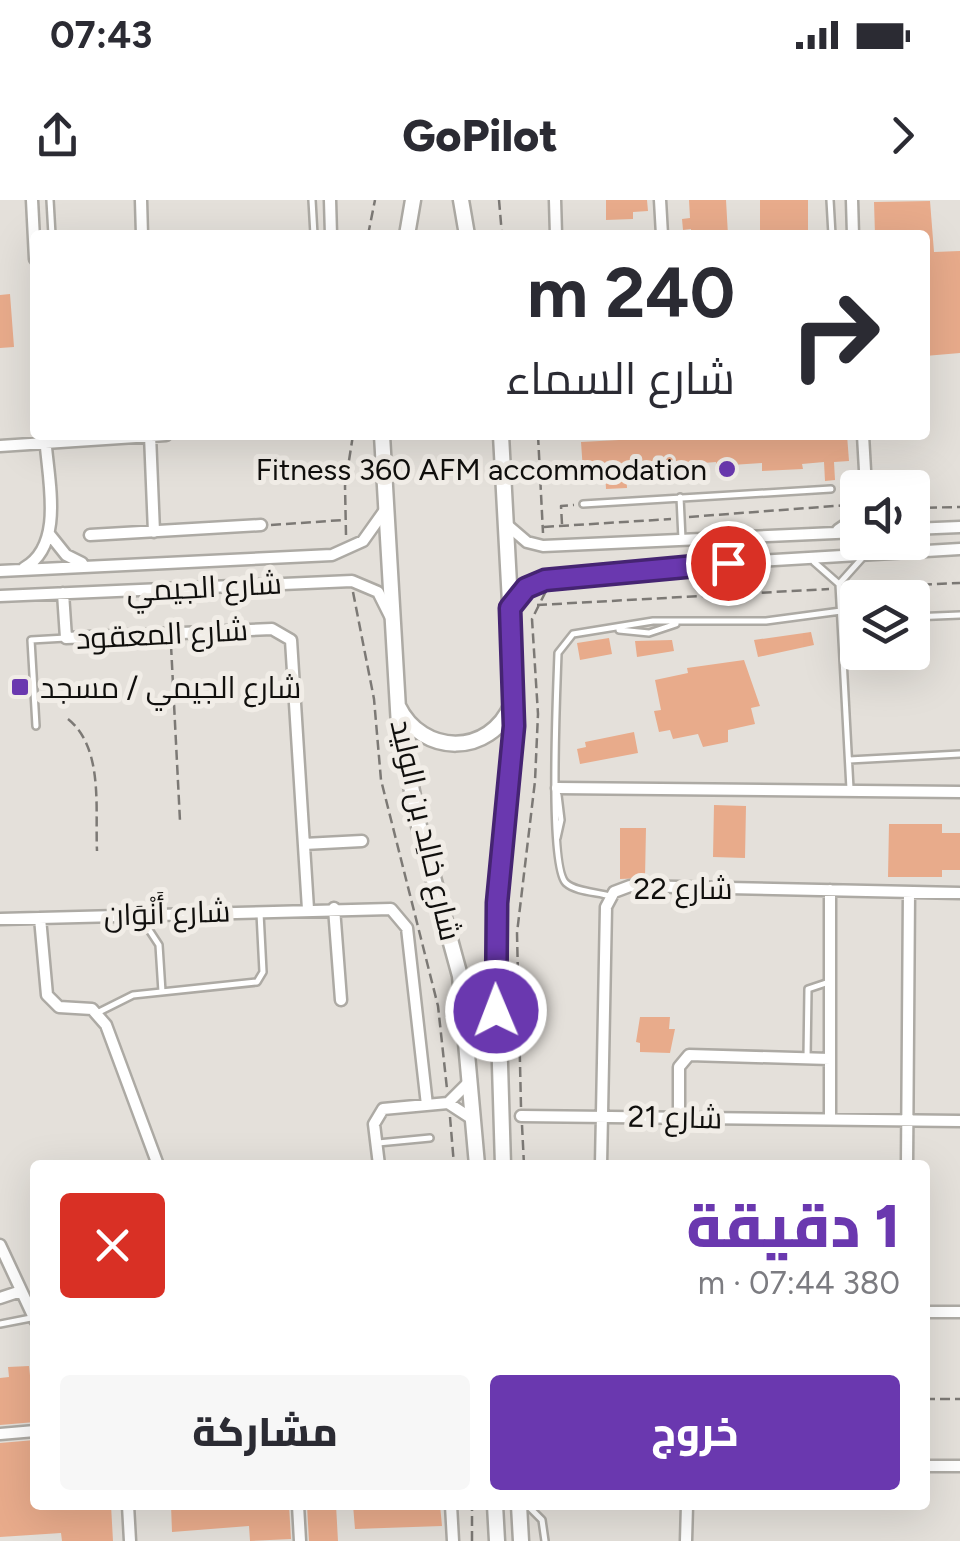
<!DOCTYPE html>
<html lang="ar">
<head>
<meta charset="utf-8">
<style>
  :root { --surface:#fff; --page:#f7f7f7; --text:#2b2b33; --muted:#7c7c81; --accent:#6a38af }
  body { margin:0; font-family:Figtree,Cairo,sans-serif; background:var(--page); color:var(--text); direction:rtl; height:100vh; display:flex; flex-direction:column; font-size:38px; white-space:nowrap }
  * { box-sizing:border-box; margin:0 }
  p { font-size:32px; color:var(--muted) }
  .icon { flex:none; width:55px; height:55px; fill:none; stroke:currentColor; stroke-width:2; stroke-linecap:round; stroke-linejoin:round }
  .map { position:relative; flex:1; overflow:hidden; direction:ltr }
  .drawer { position:absolute; left:30px; top:960px; width:900px; height:350px; display:flex; flex-direction:column; background:var(--surface); border-radius:10px; box-shadow:0 10px 40px #0002; direction:rtl }
  .drawer>* { flex:none }
  .top-card { position:absolute; left:30px; top:30px; width:900px; height:210px; border-radius:10px; box-shadow:0 10px 40px #0002; direction:rtl; background:#fff; color:var(--text); overflow:hidden }
  .fabs { position:absolute; left:840px; top:270px; display:grid; gap:20px }
  .fabs a { display:grid; place-items:center; width:90px; height:90px; border-radius:10px; background:var(--surface); box-shadow:0 10px 40px #0002; font-size:50px }
  .pin { position:absolute; display:grid; place-items:center; width:85px; height:85px; color:#fff; margin:-42px; border:5px solid #fff; border-radius:50%; box-shadow:0 2px 10px #0007 }
  .me { position:absolute; width:110px; margin:-55px; rotate:359deg; stroke-linejoin:round; filter:drop-shadow(0 0 8px #0008) }
  .turn { display:flex; align-items:center; gap:35px; height:210px; padding:0 30px; font-size:45px }
  .turn .icon { width:130px; height:130px; stroke-width:2.5 }
  .turn b { display:block; font-size:70px; line-height:85px }
  .round { display:grid; place-items:center; flex:none; width:105px; height:105px; border-radius:10px; background:var(--page) }
  .headline { display:flex; align-items:center; justify-content:space-between; height:170px; padding:0 30px }
  h1 { font-size:60px; font-weight:800; line-height:75px; color:var(--accent) }
  .primary-button { display:flex; gap:20px; margin-top:auto; padding:20px 30px }
  .primary-button a { flex:1; height:115px; border-radius:10px; background:var(--accent); color:#fff; font-size:40px; font-weight:800; line-height:115px; text-align:center }
  .primary-button a+a { background:var(--page); color:var(--text) }
  .status { display:flex; justify-content:space-between; align-items:center; height:70px; padding:0 50px; background:var(--surface); direction:ltr }
  .status svg { height:28px; fill:currentColor }
  header { display:flex; justify-content:space-between; align-items:center; height:130px; padding:0 30px; background:var(--surface); font-size:45px; font-weight:800 }
  .map>svg:first-child { display:block }
</style>
</head>
<body>
<div class="status"><b>07:43</b><svg viewBox="0 0 49 12"><path d="M0 12V9h3v3zM5 12V6h3v6zM10 12V3h3v9zM15 12V0h3v12zM26 1h20v11H26zM47 4h2v5h-2z"/></svg></div>
<header><svg class="icon" aria-label="forward" viewBox="0 0 24 24"><path d="M9 5l7 7-7 7"/></svg>GoPilot<svg class="icon" aria-label="share" viewBox="0 0 24 24"><path d="M12 15V3M7 8l5-5 5 5M5 13v7h14v-7"/></svg></header>
<div class="map">
<svg width="960" height="1341" viewBox="0 0 960 1341">
  <rect width="100%" height="100%" fill="#e4e0da"/>
  <path fill="#e8ab8b" d="M606 0H647L648 11 633 12V19L606 20Z
    M689 0H726L728 35H691V29L683 30 682 19 690 18Z
    M760 0H808V35H760Z
    M930 1 934 52 960 51V153L925 156V35H875L874 2Z
    M10 94 14 147 0 148V95Z
    M714 235H847L849 261 834 262 835 280 825 281 824 262 802 264 803 269 762 271V263L716 266V262L626 269 627 288 606 289 605 269 583 271 581 242Z
    M811 432 814 445 758 457 754 440Z
    M609 438 612 454 580 460 577 443Z
    M672 440 674 451 637 457 635 441Z
    M744 460 760 506 751 508 755 524 728 530V542L703 547 698 534 673 539 670 530 659 532 654 511 661 510 655 480 688 473 687 468Z
    M634 532 638 553 580 564 577 549 586 547 585 542Z
    M714 605 746 606 745 658 713 657Z
    M889 624H942V633H960V670H942V677H888Z
    M620 628H646L645 678 620 679Z
    M640 817H670L669 829H675L670 853 640 852V843L636 842Z
    M29 1166 35 1222 0 1225V1178L9 1177 8 1167Z
    M35 1240V1305H111L113 1341H62L61 1333 0 1337V1243Z
    M171 1305H289L291 1339 250 1341 249 1326 172 1332Z
    M307 1305H336L338 1341H309Z
    M353 1305H440L442 1326 355 1329Z"/>
  <g fill="none" stroke-linecap="round" stroke-linejoin="round">
    <defs>
      <path id="lane" d="M50 0 52 35
        M312 0 314 35
        M830 0 832 35
        M680 297 682 339
        M583 304 831 289
        M814 362 839 384 850 589
        M839 384 864 356
        M912 417 960 415
        M842 420H858
        M619 430 649 433 676 424
        M36 526 31 440 66 438
        M849 560 960 554
        M557 638 561 620 558 595
        M610 696C597 692 576 692 566 683 548 667 557 487 558 453L573 434 653 421H766L841 411
        M140 716 159 745 162 792
        M97 813 133 795 257 782 263 772 260 713
        M807 858 808 789 829 782
        M378 943 430 938
        M0 1124 31 1118
        M527 1305 542 1320 545 1341"/>
      <path id="street" d="M32 0 35 59
        M141 0 142 35
        M330 0 331 35
        M555 0 556 35
        M660 0 662 35
        M852 0 853 35
        M150 235 154 332
        M863 235 866 288
        M0 246 166 235
        M506 324 527 342 543 346 858 332
        M912 329 960 327
        M838 330 858 316
        M50 335 66 355 82 363
        M90 335 261 325
        M24 368C66 345 47 276 45 235
        M0 371 332 355 363 341 385 310
        M63 393 66 438 272 429 291 440 308 709
        M0 396 352 381 378 392 390 416
        M511 407 526 388 545 380 676 366 960 349
        M557 588 960 592
        M304 644 362 641
        M334 708 341 800
        M40 718 47 795 59 807 92 809 106 825 158 965
        M0 719 391 709 407 728 427 905
        M448 903 471 880
        M521 916 960 921
        M679 917V867L689 855 830 859
        M830 918V690
        M379 965 374 924 383 909 448 903 474 920
        M601 965 606 707 614 692 630 686 960 693
        M907 965 909 692
        M0 1045 35 1120
        M0 1098 18 1092
        M925 1112H960
        M0 1234 35 1231
        M925 1266H960
        M128 1305 130 1341
        M298 1305 300 1341
        M451 1305 453 1341
        M686 1341 687 1305"/>
      <path id="secondary" d="M461 0 467 35
        M407 35 413 0
        M382 235 399 526 419 626 460 776 477 965
        M501 235 515 496 496 732 503 965
        M398 506C422 556 490 557 512 504
        M495 1305 497 1341
        M519 1305 521 1341"/>
    </defs>
    <use href="#lane" stroke="#adaaa4" stroke-width="10"/>
    <use href="#street" stroke="#adaaa4" stroke-width="15"/>
    <use href="#secondary" stroke="#adaaa4" stroke-width="19"/>
    <path stroke="#7c7975" stroke-width="2.5" stroke-dasharray="10 5" stroke-linecap="butt" d="M499 0 502 35
      M368 35 375 0
      M538 235 543 333
      M840 288 857 287
      M912 308 960 307
      M689 317 848 305 855 291
      M562 324 561 306 574 305
      M271 325 343 320
      M544 327 671 319
      M346 335 345 286 353 235
      M847 388 960 383
      M353 392 374 499 381 580 438 806 447 889
      M537 405 829 389
      M171 445 180 621
      M68 519C104 548 95 609 97 651
      M521 907 517 733 535 581 538 514 532 419 546 391
      M450 917 454 965
      M522 925 524 965
      M925 1199H960
      M472 1341V1305"/>
    <use href="#lane" stroke="#fff" stroke-width="5"/>
    <use href="#street" stroke="#fff" stroke-width="10"/>
    <use href="#secondary" stroke="#fff" stroke-width="14"/>
  </g>
  <g fill="none" stroke-linecap="round" stroke-linejoin="round">
    <defs>
      <path id="route" d="M496 811 497 703 514 526 510 408 526 388 545 380 728 363"/>
    </defs>
    <use href="#route" stroke="#452472" stroke-width="25"/>
    <use href="#route" stroke="#6a38af" stroke-width="18"/>
  </g>
  <g fill="#6a38af" stroke="#f1ede7" stroke-width="4">
    <circle cx="727" cy="269" r="10"/>
    <rect x="10" y="477" width="20" height="20" rx="5"/>
  </g>
  <g text-anchor="middle" dominant-baseline="central" stroke-width="10" stroke-linejoin="round" paint-order="stroke">
    <g font-size="30" fill="#100f0d" stroke="#f1ede7" text-anchor="end">
      <text x="707" y="269">Fitness 360 AFM accommodation</text>
      <text x="40" y="487" text-anchor="start">شارع الجيمي / مسجد</text>
    </g>
    <g font-size="30" fill="#100f0d" stroke="#f1ede7">
      <text transform="translate(204 387) rotate(-3)">شارع الجيمي</text>
      <text transform="translate(162 434) rotate(-3)">شارع المعقود</text>
      <text transform="translate(426 630) rotate(77)">شارع خالِد بن الوليد</text>
      <text x="683" y="688">شارع 22</text>
      <text transform="translate(167 713) rotate(-2)">شارع أَنْوَان</text>
      <text transform="translate(675 917) rotate(1)">شارع 21</text>
    </g>
  </g>
</svg>
<div class="fabs">
<a><svg class="icon" aria-label="sound" viewBox="0 0 24 24"><path d="M4 9h4l5-4v14l-5-4H4zM17 9q2 3 0 6"/></svg></a>
<a><svg class="icon" aria-label="layers" viewBox="0 0 24 24"><path d="M12 4l9 5-9 5-9-5zM3 14l9 5 9-5"/></svg></a>
</div>
<div class="pin" style="left:728px;top:363px;background:#d93025"><svg class="icon" aria-label="arrive" viewBox="0 0 24 24"><path d="M6 21V4h12l-3 4 3 4H6"/></svg></div>
<svg class="me" style="left:496px;top:811px" viewBox="-20 -20 40 40"><circle r="17" fill="#6a38af" stroke="#fff" stroke-width="3"/><path d="M0-11L8 9 0 5-8 9z" fill="#fff"/></svg>
<div class="top-card">
<div class="turn"><svg class="icon" aria-label="right" viewBox="0 0 24 24"><path d="M7 20v-9h11M14 6l5 5-5 5"/></svg><div><b>240 m</b>شارع السماء</div></div>
</div>
<section class="drawer">
<div class="headline"><div><h1>1 دقيقة</h1><p>380 m · 07:44</p></div><a class="round" style="background:#d93025;color:#fff"><svg class="icon" aria-label="close" viewBox="0 0 24 24"><path d="M6 6l12 12M18 6L6 18"/></svg></a></div>
<div class="primary-button"><a>خروج</a><a>مشاركة</a></div>
</section>
</div>
</body>
</html>
